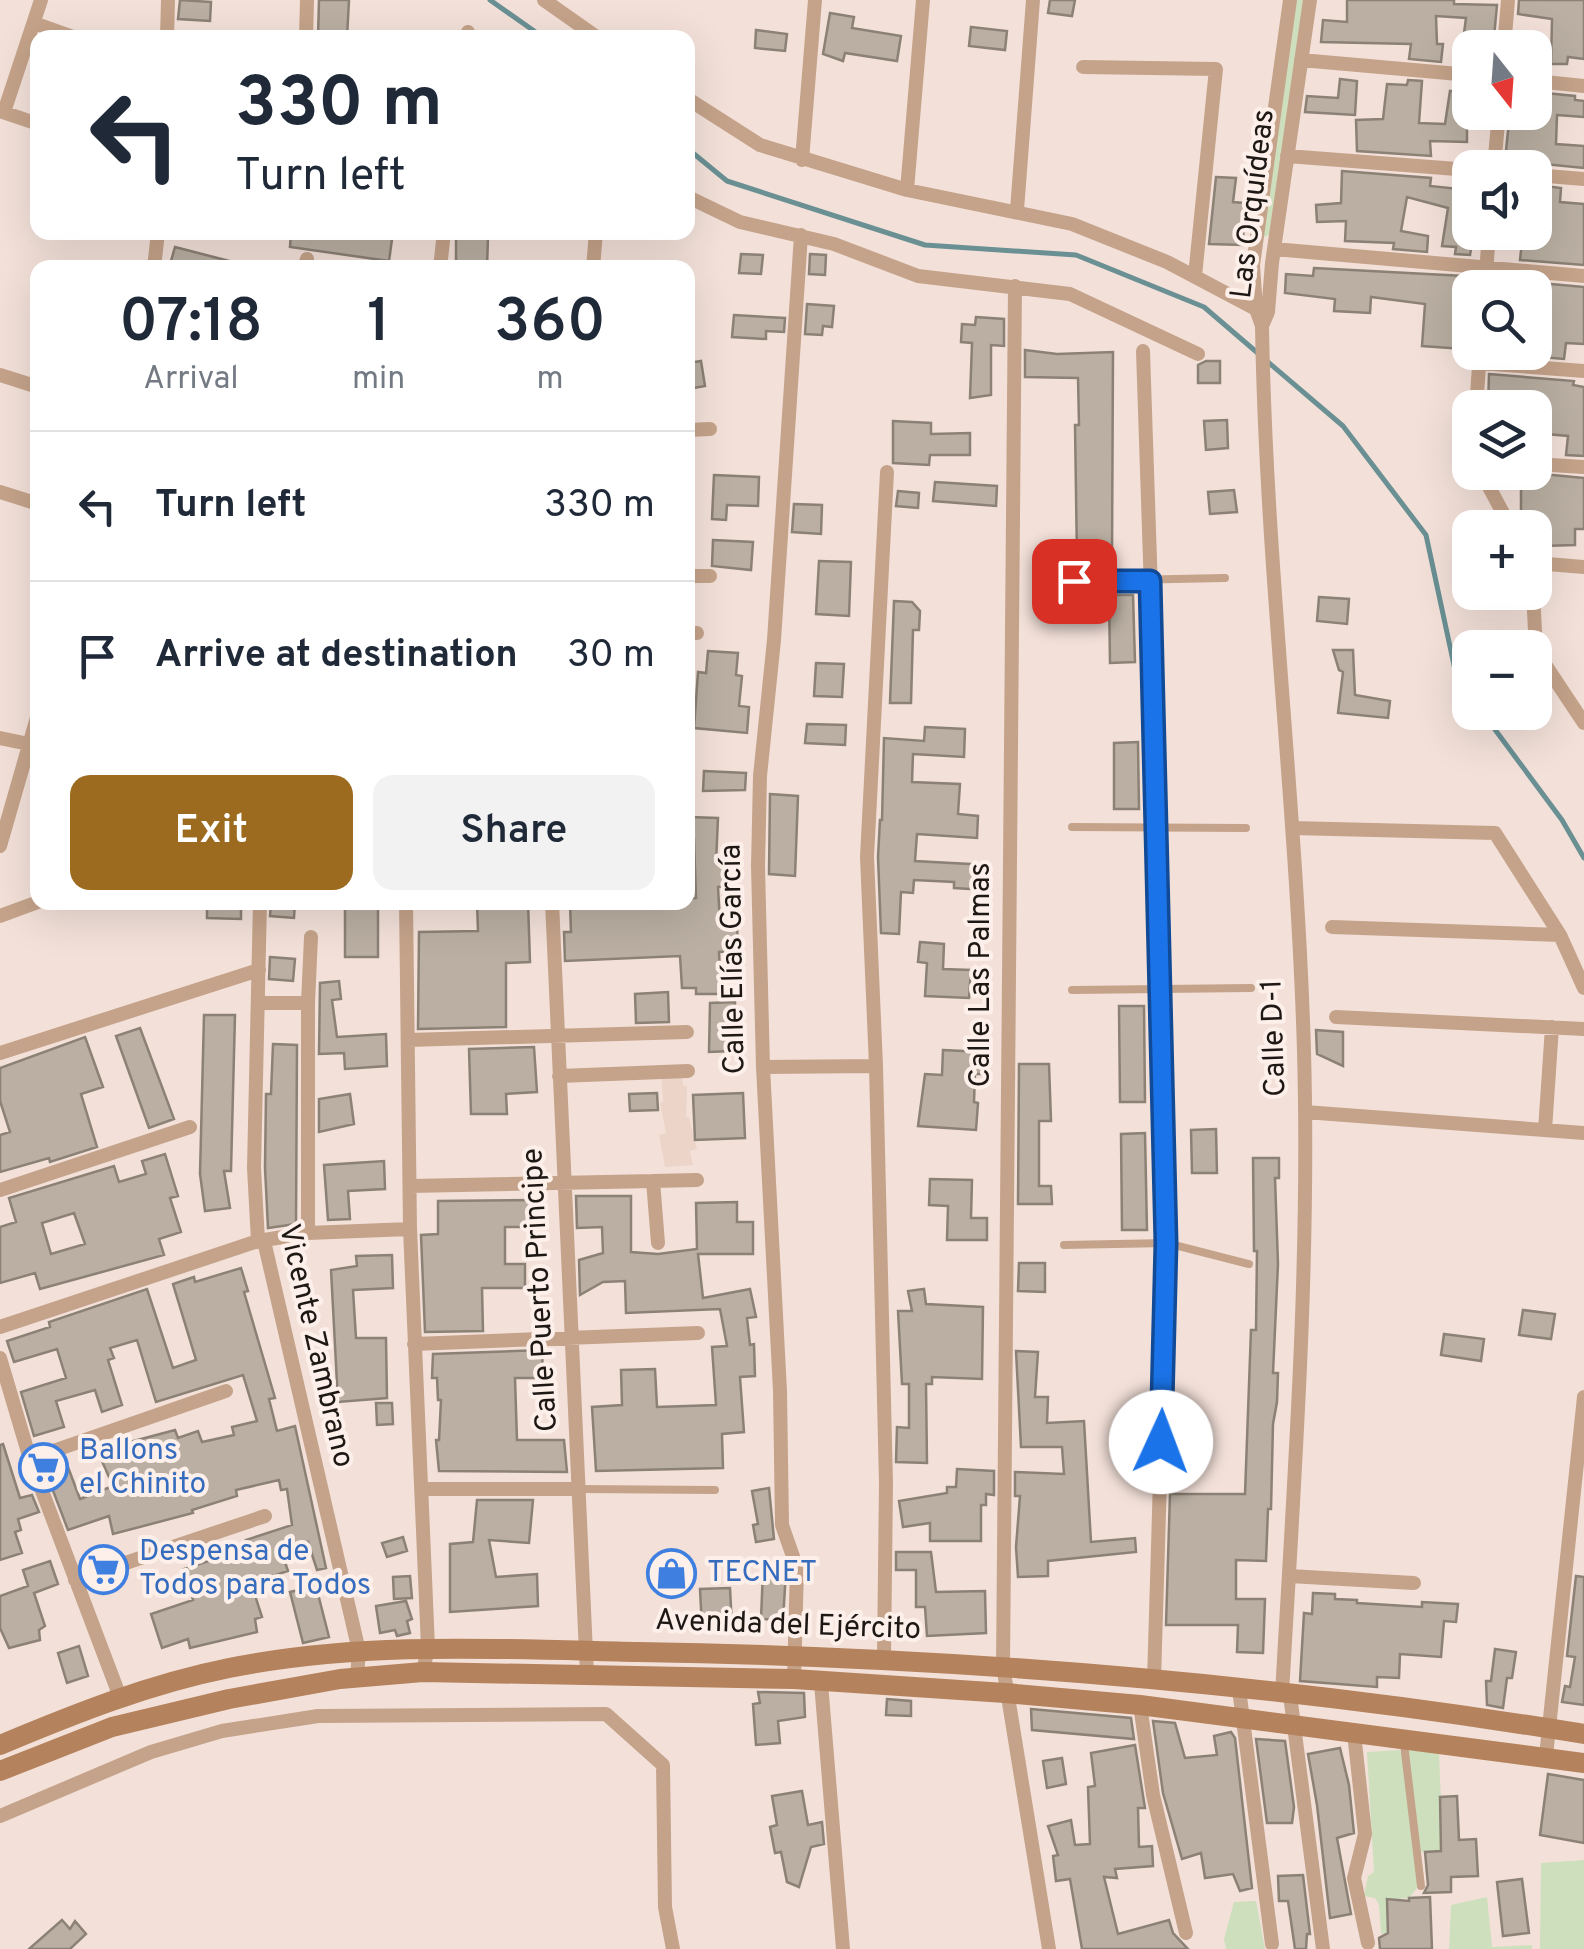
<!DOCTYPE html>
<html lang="en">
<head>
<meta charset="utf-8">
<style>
  :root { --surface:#fff; --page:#f2f2f3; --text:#1f2937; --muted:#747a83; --line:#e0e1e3; --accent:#9d6b1f }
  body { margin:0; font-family:Overpass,sans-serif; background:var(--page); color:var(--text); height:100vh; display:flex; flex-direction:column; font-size:38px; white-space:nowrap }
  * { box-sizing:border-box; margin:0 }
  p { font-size:32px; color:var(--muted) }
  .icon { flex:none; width:55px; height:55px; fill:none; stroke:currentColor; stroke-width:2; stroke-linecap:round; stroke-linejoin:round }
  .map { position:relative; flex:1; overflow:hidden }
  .side { position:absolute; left:30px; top:260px; width:665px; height:650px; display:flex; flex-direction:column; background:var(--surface); border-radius:20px; box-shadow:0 10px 40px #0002 }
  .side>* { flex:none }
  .guide { position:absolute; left:30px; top:30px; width:665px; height:210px; border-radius:20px; box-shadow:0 10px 40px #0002; background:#fff; color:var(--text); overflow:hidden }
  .needle { width:65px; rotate:163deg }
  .buttons { position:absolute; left:1452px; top:30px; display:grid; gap:20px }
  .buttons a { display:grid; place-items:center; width:100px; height:100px; border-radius:20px; background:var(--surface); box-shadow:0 10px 40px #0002; font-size:50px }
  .pin { position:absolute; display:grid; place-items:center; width:85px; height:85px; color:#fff; margin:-42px; border-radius:20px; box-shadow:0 5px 15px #0006 }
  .me { position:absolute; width:110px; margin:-55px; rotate:2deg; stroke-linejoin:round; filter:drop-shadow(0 0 8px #0008) }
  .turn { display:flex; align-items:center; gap:35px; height:210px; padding:0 40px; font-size:45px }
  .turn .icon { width:130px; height:130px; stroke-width:2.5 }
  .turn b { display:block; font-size:70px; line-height:85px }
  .eta { display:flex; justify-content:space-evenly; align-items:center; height:170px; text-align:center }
  .eta b { font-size:60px; font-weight:600; line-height:70px }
  .action { display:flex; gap:20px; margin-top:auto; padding:20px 40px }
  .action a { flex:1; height:115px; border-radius:20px; background:var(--accent); color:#fff; font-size:40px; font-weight:600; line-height:115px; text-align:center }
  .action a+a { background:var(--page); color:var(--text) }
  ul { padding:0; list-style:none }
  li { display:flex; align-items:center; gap:30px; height:150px; padding:0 40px; border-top:2px solid var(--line) }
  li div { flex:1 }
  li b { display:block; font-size:38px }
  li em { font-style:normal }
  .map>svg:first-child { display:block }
</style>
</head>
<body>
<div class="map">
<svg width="1584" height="1949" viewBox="0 0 1584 1949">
  <rect width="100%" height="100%" fill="#f3e1d9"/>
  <path fill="#ecd4c8" d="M681 1071 683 1085 687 1087 686 1117H689L697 1149 690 1151 693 1165 665 1167 659 1135 666 1133 660 1103 663 1102 661 1072Z"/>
  <path fill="#cedfbd" d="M1295 0H1305L1271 234 1264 237 1261 235Z
    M1400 1750 1402 1755H1408L1409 1750 1439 1753 1443 1850 1416 1852 1418 1887 1409 1898 1387 1900 1388 1933 1381 1934 1379 1905 1375 1898 1364 1896 1368 1876 1374 1872 1367 1752Z
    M1584 1860V1949H1540L1541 1863Z
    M1487 1897 1492 1947 1532 1945V1949H1449L1451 1905Z
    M1256 1901 1265 1949H1226L1224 1939 1234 1902Z"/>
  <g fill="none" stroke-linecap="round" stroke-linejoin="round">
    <path stroke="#6a9094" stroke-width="5" d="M490 0 544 38
      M688 149 727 181 925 245 1076 255 1204 307 1260 355
      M1268 362 1343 426 1426 535 1457 679 1470 697
      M1482 712 1562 820 1584 858"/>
  </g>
  <path fill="#baafa2" stroke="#8c8175" stroke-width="2.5" fill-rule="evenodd" d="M180 0 211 2 210 21 178 19Z
    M319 0H349L347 38H318Z
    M1050 0H1075L1072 16 1048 13Z
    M1347 0H1454V4L1497 5 1493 48H1462L1466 18 1436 16 1437 44H1443L1441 62 1409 59 1411 44 1321 42 1323 20 1347 22Z
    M1519 0H1584V59L1568 57 1567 64H1551L1552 19 1518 14Z
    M830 13 854 17 852 28 901 36 897 61 845 53 843 61 823 54Z
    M971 27 1007 31 1005 50 969 46Z
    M756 30 787 34 785 51 755 48Z
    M1340 79 1357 81 1355 115 1305 112 1307 96 1338 98Z
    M1408 80 1422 81 1419 123 1445 124 1450 91 1467 93V142L1430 141 1431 156 1357 151 1356 120 1383 119 1387 84 1407 85Z
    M1535 92 1575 96V100L1584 101V117L1557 115 1556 144 1584 146V168L1505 160 1510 112 1535 115Z
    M1342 171 1431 178 1430 186 1469 190 1464 223H1470V232H1474L1470 255 1455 254 1456 247 1442 246 1448 208 1407 197 1401 231 1428 236 1427 252 1393 249 1394 243 1345 241 1346 221 1317 222 1316 205 1341 203Z
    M1216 177 1236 178 1233 202 1244 203 1243 245 1209 244Z
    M1545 186 1561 188 1560 202 1584 204V265L1520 260 1523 232H1535Z
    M291 232H393L389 261 290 247Z
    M456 237H488L487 268H456Z
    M175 247 237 263 236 268H169Z
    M741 254 763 255 761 274 739 273Z
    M810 254 826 255 825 275 809 274Z
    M1314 268 1464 276 1463 349 1422 346 1425 304 1371 297 1370 313 1334 311 1335 299 1285 293 1286 274 1313 276Z
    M1551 284 1584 287V344L1566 343 1564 359 1491 353 1535 352V291L1550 292Z
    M807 304 834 306 832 327 823 326 822 335 805 334Z
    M734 315 785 318 784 332 766 331V339L732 337Z
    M976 317 1004 319V346L991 345V395L970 398 972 343 961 342 962 324 975 325Z
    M1025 350 1057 354 1113 352 1112 559 1077 560 1075 425H1079L1078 378 1025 377Z
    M701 361 705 386 688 389V363Z
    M1206 361H1220V383H1198V365Z
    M1489 374 1574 381 1573 385 1584 387V456L1566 455 1568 436 1535 433V408H1488Z
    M1227 420 1228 448 1206 450 1204 421Z
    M893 421 931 423V434L970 433V455H930L929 465 893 463Z
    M1521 472 1584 478V529H1575V545L1542 546V529L1521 527Z
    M714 475 759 477 758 506 727 505 726 520 712 519Z
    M935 482 997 486 996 506 933 501Z
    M1234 490 1237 512 1210 514 1208 492Z
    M898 491 919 493 918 508 896 506Z
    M794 504 822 505 821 534 792 532Z
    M713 540 753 542 751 570 712 566Z
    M819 561 851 562 849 616 816 614Z
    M1109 595H1133L1135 662 1110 663Z
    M1319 597 1349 599 1347 624 1317 621Z
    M894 601 912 602 920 611 919 630H913L911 703H890Z
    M1333 650H1353L1355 695 1390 701 1388 718 1338 713 1343 672 1339 670Z
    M708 651 738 653 736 675 742 676 739 706 749 707 747 733 694 728 698 672 706 673Z
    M816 663 844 664 842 697 814 696Z
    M807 724 846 725 845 745 805 743Z
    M925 727 965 729 964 757 913 754 912 782 960 784 958 814 978 816 977 838 917 834 915 861 988 865 986 890 954 888V882L914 880 913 893 901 892 899 934 881 933 878 857 880 820H882L884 738 924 741Z
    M1138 742 1139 809H1114V743Z
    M704 771 746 773 745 790 703 791Z
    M770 794 798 796 795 876 769 874Z
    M689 817 718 818 716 863 732 862 733 886 718 887 720 922H737L738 951 719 952 721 994H696V988H682L680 956 565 961 564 932H571L570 902H688V899L696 898 694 839 688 838Z
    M207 902H241V919L207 918Z
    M271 902H295L294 918 270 916Z
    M345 902H378V957H345Z
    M477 902H528L530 962 506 963V1027L418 1029 419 932 478 931Z
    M920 942 944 944 943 969 971 970 969 998 925 996 927 963 918 962Z
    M270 957 295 959 293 981 269 979Z
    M339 981 341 999 332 1000 337 1037 386 1034 387 1066 345 1069 344 1053 319 1054 320 983Z
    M668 992 669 1022 636 1023 635 994Z
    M735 1002 736 1028H731L732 1051 709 1052 710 1003Z
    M1119 1006H1144L1145 1102H1120Z
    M204 1015H235L231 1171H224L230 1208 205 1211 200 1174Z
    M140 1028 174 1119 149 1128 116 1036Z
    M1316 1030 1343 1032V1066L1317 1054Z
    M85 1037 103 1087 81 1094 97 1147 50 1162 49 1158 0 1172V1135L10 1132 0 1101V1068Z
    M273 1044 297 1045 296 1224 268 1228 265 1168 266 1094H271Z
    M534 1047 537 1092 506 1094 507 1114H471L469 1049Z
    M943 1050 982 1052 981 1074H975L974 1102 978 1103 976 1130 918 1126 925 1074 942 1075Z
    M1019 1064H1049L1051 1121H1039V1186H1051L1052 1204H1018Z
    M657 1093 658 1110 630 1111 629 1094Z
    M743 1093 745 1138 695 1140 693 1095Z
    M350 1094 354 1124 319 1132V1099Z
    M1216 1129 1217 1173H1192L1191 1130Z
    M1145 1133 1147 1230H1122L1121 1134Z
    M165 1154 178 1196 170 1198 181 1232 159 1239 164 1255 40 1289 35 1273 0 1283V1227L16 1222 9 1198 114 1166 119 1182 146 1174 142 1161ZM74 1213 85 1244 51 1254 42 1223Z
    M1253 1158H1279V1178H1275L1278 1264 1273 1373H1278L1277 1402 1273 1424 1271 1509H1268L1266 1561 1236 1560V1599H1265L1263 1653 1237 1652 1238 1625H1166L1170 1494H1245L1251 1330H1256L1257 1251H1254Z
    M384 1161 385 1189 348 1191 350 1219 328 1220 324 1165Z
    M930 1179 972 1180 971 1218H987V1240H947L948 1206 929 1205Z
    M576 1196H631V1252L658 1254 697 1249 696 1203 737 1202V1222H753V1254H698L703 1298 750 1289 756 1317 747 1318 750 1345 754 1344 755 1376 740 1377 744 1432 722 1434 723 1468 596 1471 592 1407 622 1405 621 1370 655 1369 657 1407 716 1405 712 1347 727 1346 720 1309 626 1313 625 1281 603 1282 580 1295 579 1260 603 1253 602 1227 577 1228Z
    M534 1200 535 1227H505V1264H525V1288H482L483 1331 425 1332 421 1235 438 1234V1201Z
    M392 1255 393 1288 353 1290 356 1338H386L387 1398 338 1402 331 1270 357 1266 356 1256Z
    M1019 1263H1045V1292L1018 1291Z
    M241 1268 248 1291 244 1292 275 1398 269 1399 277 1431 295 1426 326 1568 317 1570 308 1542 280 1547 288 1571 251 1583 262 1617 255 1619 257 1632 190 1648 188 1639 162 1648 151 1614 193 1600 184 1569 249 1548 246 1540 292 1525 287 1489 281 1490 279 1480 236 1490 237 1496 192 1510 193 1513 113 1534 109 1516 68 1530 44 1467 65 1459 80 1499 113 1486 101 1459 131 1447 130 1442 175 1430 178 1438 198 1431 202 1442 234 1435 232 1427 257 1421 243 1375 156 1402 137 1340 110 1348 114 1358 108 1360 122 1405 102 1412 95 1390 56 1401 64 1427 34 1436 21 1392 66 1378 57 1349 14 1362 7 1341 50 1327 49 1322 147 1289 173 1368 196 1360 173 1284 194 1277 195 1282Z
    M924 1289 926 1304 983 1307 982 1379 932 1377V1384H926L927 1463 896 1462 897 1427 909 1428V1384H902L898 1311H912L908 1291Z
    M1523 1310 1555 1314 1551 1339 1519 1335Z
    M1444 1334 1484 1339 1481 1361 1441 1355Z
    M542 1350 543 1378H515L517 1440H564L567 1472 439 1471 436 1440H439L441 1400H438L437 1378H432L433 1354Z
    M1016 1351 1038 1352 1035 1397H1048L1047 1423 1084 1421 1091 1542 1135 1538 1136 1552 1048 1561V1576L1018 1577 1016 1547 1020 1496H1015V1472L1064 1474 1062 1447H1021Z
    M376 1403H392L393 1424 377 1425Z
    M3 1444 20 1498 32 1495 39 1512 18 1519 21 1530 15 1532 22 1553 0 1560V1445Z
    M957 1469 994 1471V1495L986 1494V1505H981V1541H930V1523L903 1527 899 1501 947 1493V1487H956Z
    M769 1488 774 1539 756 1542 753 1525 758 1524 752 1491Z
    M477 1500H533L529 1543 489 1540 496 1577 537 1574 538 1606 450 1612V1544L473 1542Z
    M403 1537 407 1551 387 1557 382 1543Z
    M896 1552H931L936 1592 985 1591 986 1633 927 1636 925 1607H916V1570H896Z
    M50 1561 58 1584 34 1593 45 1626 39 1630 40 1640 9 1648 0 1628V1596L28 1586 23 1570Z
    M763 1570 786 1571 783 1620 761 1619Z
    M410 1576 412 1598 394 1599 393 1577Z
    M1576 1576 1584 1577V1705L1562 1702 1565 1686 1570 1687 1575 1657 1567 1656Z
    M316 1586 329 1637 303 1643 290 1592Z
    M730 1588 732 1627 702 1628 700 1589Z
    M1313 1593 1335 1594V1599L1357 1600V1603L1422 1607V1602L1458 1604 1456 1622 1444 1621 1441 1657 1400 1654 1399 1678 1377 1677V1687L1300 1681 1304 1613 1312 1614Z
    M406 1601 412 1619 407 1621 410 1633 397 1636 395 1630 380 1633 376 1606Z
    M79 1646 88 1676 67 1683 58 1653Z
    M1495 1649 1516 1652 1512 1678H1507L1503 1708 1487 1705 1486 1681H1491Z
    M758 1692 804 1693 805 1717 778 1721 780 1743 756 1745 753 1704 760 1703Z
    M887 1699 911 1701V1716L886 1715Z
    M1031 1709 1131 1718 1134 1739 1032 1730Z
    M1153 1721 1175 1723 1185 1758 1217 1755 1214 1736 1231 1732 1235 1738 1252 1888 1240 1891 1233 1874 1205 1878 1201 1853 1182 1859 1163 1793Z
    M1256 1739 1285 1741 1294 1807 1292 1823H1267Z
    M1135 1745 1145 1808H1138L1139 1847 1152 1846 1153 1866 1115 1869 1117 1878 1104 1877 1118 1934 1169 1920 1173 1933 1188 1949H1082L1070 1879 1056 1881 1053 1856 1058 1855 1048 1826 1071 1820 1075 1845 1090 1844 1088 1787 1095 1786 1091 1753Z
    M1340 1748 1349 1785 1354 1833 1337 1838 1351 1914 1330 1918 1317 1805 1308 1754Z
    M1062 1758 1066 1784 1047 1788 1043 1761Z
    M1548 1774 1584 1780V1843L1540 1835Z
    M802 1791 808 1825 822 1822 824 1844 811 1847 799 1887 787 1882 781 1852 775 1853 770 1827 777 1825 772 1796Z
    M1457 1796 1459 1840 1476 1839 1478 1876 1451 1877V1892L1424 1893 1428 1885 1425 1852 1441 1851 1440 1797Z
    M1303 1875 1310 1934H1307L1306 1949H1295L1288 1901H1279L1278 1876Z
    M1522 1879 1529 1933 1503 1936 1497 1882Z
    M1430 1897 1432 1949H1380L1379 1938 1388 1933 1387 1899 1409 1901V1898Z
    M62 1920 70 1929 75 1921 86 1934 70 1949H29Z"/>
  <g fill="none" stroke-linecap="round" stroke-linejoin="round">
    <path stroke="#c5a38a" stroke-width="8" d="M1075 581 1225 578
      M1072 827 1246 828
      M1072 990 1251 988
      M1064 1245 1167 1243 1249 1264
      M579 1489 715 1490
      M1404 1744 1421 1886"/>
    <path stroke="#c5a38a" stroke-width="14" d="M544 0 598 38
      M34 23 76 38
      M167 38 168 0
      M306 38 307 0
      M467 38 468 32
      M1504 48 1508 0
      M1301 60 1470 75
      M1083 67 1216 69 1195 276
      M1535 81 1584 86
      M688 99 760 145 907 190 1072 224 1167 262 1256 309
      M0 111 38 124
      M4 112 41 0
      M1287 156 1470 170
      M802 160 815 0
      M1494 168 1499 112
      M1535 175 1584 179
      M907 190 923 0
      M688 197 740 222 834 244 918 276 1070 294 1198 354
      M1017 210 1033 0
      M1274 249 1584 276
      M154 268 158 232
      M304 268 307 259
      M440 268 444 232
      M593 268 596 232
      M1015 286 1003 1666 1049 1949
      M1485 288 1489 232
      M1262 326 1268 312 1272 263 1310 0
      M1143 351 1159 829 1167 1243 1154 1681
      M1479 363 1584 371
      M0 375 38 387
      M1476 408 1480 352
      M688 430 710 429
      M1535 464 1584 467
      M1481 472 1511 528
      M0 492 38 504
      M1535 563 1584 567
      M688 576H710
      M1533 592 1536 651 1584 723
      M688 633H697
      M0 738 29 744
      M1292 828 1495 833 1560 935 1584 988
      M0 846 38 714
      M260 902 254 1168 258 1241H264L359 1651 357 1677
      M406 902 410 1229 428 1647 423 1672
      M552 902 587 1675
      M0 916 38 902
      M1332 927 1560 935
      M259 1003H308V1233
      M308 1003 311 937
      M1336 1017 1584 1029
      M408 1040 687 1032
      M0 1053 259 970
      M763 1067 876 1066
      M559 1076 688 1071
      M1305 1112 1584 1133
      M1545 1130 1552 1027
      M653 1181 697 1180
      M410 1186 653 1181 658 1243
      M0 1190 190 1127
      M0 1327 258 1241 308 1233 410 1229
      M414 1344 698 1333
      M0 1358 30 1459 120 1697
      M30 1459 226 1391
      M422 1489H579
      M1289 1576 1414 1583
      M75 1580 265 1516
      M884 1658 886 1483 876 1066 867 857 887 472
      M794 1679 797 1568 782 1525 780 1391 763 1067 758 866 760 776 774 640 801 235
      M821 1683 843 1949
      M1239 1689 1272 1944
      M1282 1694C1294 1480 1310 1266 1304 1051 1297 809 1266 568 1262 326L1256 309 1253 265 1290 0
      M1290 1695 1323 1949
      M1140 1705 1153 1795 1186 1933
      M1354 1733 1365 1834 1354 1878 1368 1943
      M1546 1756 1584 1397
      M0 1816 151 1752 222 1731 318 1716 606 1714 663 1765 665 1907 673 1949"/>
    <path stroke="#b4825c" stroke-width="20" d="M0 1745C74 1714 149 1684 229 1668 364 1641 502 1649 638 1652 953 1657 1273 1683 1584 1734
      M0 1771 112 1727 229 1699 340 1679 423 1672 794 1679 1005 1693 1140 1705 1584 1763"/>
  </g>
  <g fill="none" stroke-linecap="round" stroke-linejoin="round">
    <defs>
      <path id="route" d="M1074 581H1150L1166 1243 1161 1442"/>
    </defs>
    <use href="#route" stroke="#114b97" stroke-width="25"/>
    <use href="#route" stroke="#1a73e8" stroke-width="18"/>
  </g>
  <defs>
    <symbol id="supermarket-ring" viewBox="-11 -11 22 22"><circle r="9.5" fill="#fdefe9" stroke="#3f7fe0" stroke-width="1.5"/><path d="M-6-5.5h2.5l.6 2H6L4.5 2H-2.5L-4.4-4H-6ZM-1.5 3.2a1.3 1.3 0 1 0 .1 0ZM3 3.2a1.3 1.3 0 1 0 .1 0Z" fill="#3f7fe0"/></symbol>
    <symbol id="shop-ring" viewBox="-11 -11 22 22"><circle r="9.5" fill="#fdefe9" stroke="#3f7fe0" stroke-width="1.5"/><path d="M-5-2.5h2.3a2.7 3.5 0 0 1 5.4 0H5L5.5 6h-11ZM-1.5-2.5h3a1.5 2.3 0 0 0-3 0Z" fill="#3f7fe0"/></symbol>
  </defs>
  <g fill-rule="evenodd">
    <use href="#supermarket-ring" x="16" y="1440" width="55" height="55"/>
    <use href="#supermarket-ring" x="76" y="1542" width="55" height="55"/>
    <use href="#shop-ring" x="644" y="1546" width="55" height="55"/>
  </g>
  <g text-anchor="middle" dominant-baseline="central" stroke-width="8" stroke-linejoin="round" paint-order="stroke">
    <g font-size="30" fill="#1e1815" stroke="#fdefe9">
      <text transform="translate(1254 204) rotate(-83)">Las Orquídeas</text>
      <text transform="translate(734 959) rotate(-91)">Calle Elías García</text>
      <text transform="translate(981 975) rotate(-90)">Calle Las Palmas</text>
      <text transform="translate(1275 1038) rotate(-92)">Calle D-1</text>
      <text transform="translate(541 1290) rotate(-93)">Calle Puerto Principe</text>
      <text transform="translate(315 1346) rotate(77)">Vicente Zambrano</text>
      <text transform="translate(788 1626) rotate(2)">Avenida del Ejército</text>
    </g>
    <g font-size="30" fill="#366cbe" stroke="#fdefe9" text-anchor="start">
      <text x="79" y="1451">Ballons<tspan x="79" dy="34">el Chinito</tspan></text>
      <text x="139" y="1552">Despensa de<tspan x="139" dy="34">Todos para Todos</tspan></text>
      <text x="707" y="1573">TECNET</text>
    </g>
  </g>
</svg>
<div class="buttons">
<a><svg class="needle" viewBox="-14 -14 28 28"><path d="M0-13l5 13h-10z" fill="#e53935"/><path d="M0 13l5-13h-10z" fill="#747a83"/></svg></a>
<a><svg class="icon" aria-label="sound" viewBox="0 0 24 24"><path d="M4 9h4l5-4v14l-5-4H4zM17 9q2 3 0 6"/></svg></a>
<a><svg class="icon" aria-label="search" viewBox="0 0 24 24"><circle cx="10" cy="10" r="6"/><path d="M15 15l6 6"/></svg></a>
<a><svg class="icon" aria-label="layers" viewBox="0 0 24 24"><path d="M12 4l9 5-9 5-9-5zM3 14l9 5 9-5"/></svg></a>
<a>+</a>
<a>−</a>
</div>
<div class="pin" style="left:1074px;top:581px;background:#d93025"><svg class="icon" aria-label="arrive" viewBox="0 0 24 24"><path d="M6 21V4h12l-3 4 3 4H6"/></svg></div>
<svg class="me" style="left:1161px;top:1442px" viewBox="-20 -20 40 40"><circle r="19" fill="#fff"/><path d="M0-13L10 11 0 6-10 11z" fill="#1a73e8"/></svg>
<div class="guide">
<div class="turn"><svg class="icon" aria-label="left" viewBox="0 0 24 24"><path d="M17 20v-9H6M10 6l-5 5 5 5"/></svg><div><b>330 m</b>Turn left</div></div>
</div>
<section class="side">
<div class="eta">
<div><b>07:18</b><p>Arrival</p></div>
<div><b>1</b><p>min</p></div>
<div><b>360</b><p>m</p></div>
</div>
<ul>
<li><svg class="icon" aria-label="left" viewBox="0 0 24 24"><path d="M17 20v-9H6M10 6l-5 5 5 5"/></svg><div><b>Turn left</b></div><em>330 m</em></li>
<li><svg class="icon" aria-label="arrive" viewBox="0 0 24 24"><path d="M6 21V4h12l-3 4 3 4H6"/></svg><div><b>Arrive at destination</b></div><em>30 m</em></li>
</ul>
<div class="action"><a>Exit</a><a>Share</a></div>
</section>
</div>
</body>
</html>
